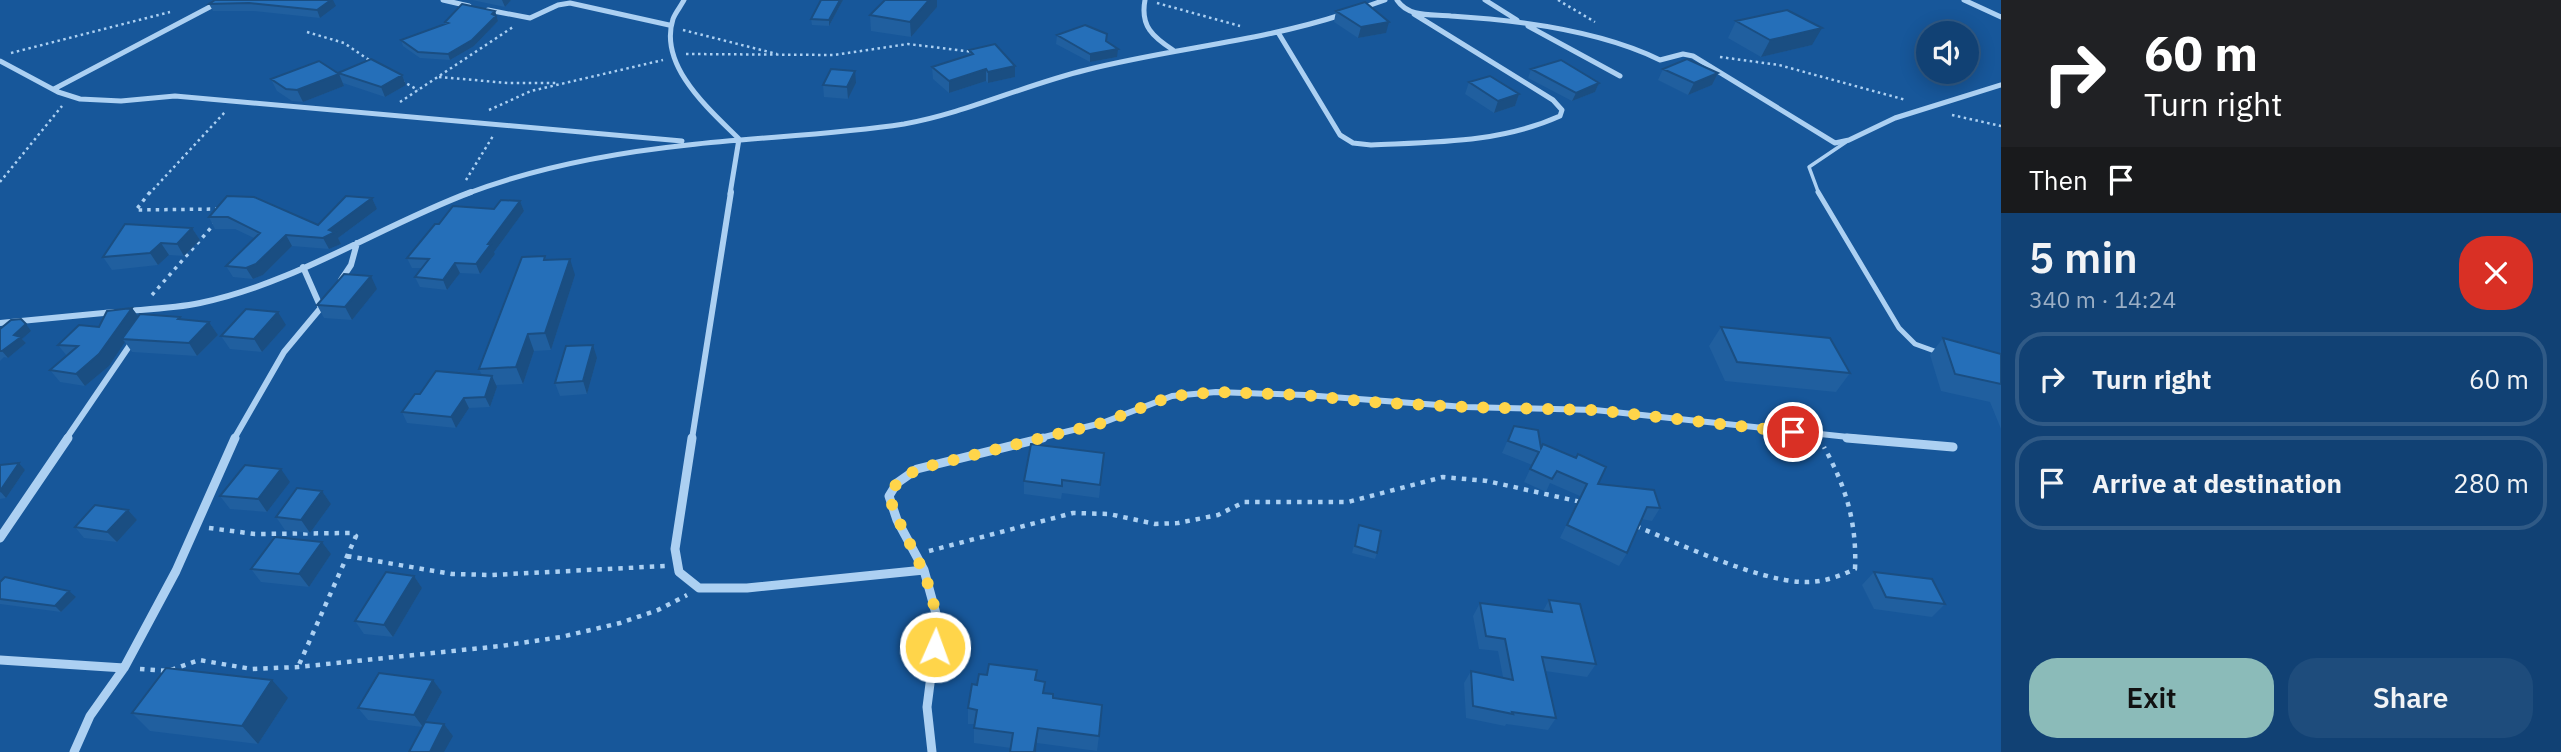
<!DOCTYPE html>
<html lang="en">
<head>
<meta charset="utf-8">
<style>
  :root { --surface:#114174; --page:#1e4c7c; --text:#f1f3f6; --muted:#9cafc5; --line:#305a86; --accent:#8bbbb9 }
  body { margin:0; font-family:"IBM Plex Sans",sans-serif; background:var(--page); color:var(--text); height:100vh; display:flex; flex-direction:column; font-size:26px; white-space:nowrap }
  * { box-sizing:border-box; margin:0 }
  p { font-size:23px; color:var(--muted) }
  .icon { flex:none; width:38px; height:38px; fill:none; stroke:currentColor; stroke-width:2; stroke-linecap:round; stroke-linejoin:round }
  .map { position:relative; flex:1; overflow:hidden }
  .drawer { display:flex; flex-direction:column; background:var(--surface); width:560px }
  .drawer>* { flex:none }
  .guide { background:#202124; color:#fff; overflow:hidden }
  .fabs { position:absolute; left:1916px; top:21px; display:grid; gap:14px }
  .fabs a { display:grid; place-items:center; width:63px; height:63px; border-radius:50%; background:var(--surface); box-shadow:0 4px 18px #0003,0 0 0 2px var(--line); font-size:35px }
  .pin { position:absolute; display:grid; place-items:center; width:60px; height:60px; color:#fff; margin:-30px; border:4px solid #fff; border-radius:50%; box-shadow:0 2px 7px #0007 }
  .me { position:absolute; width:77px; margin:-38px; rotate:2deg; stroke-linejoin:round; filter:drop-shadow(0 0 5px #0008) }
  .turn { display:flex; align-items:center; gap:24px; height:147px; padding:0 28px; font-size:32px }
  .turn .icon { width:91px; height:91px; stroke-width:2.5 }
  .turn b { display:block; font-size:49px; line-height:60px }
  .then { display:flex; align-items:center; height:66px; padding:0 28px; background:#0003; gap:14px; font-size:26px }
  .round { display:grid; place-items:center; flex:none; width:74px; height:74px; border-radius:28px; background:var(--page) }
  .overview { display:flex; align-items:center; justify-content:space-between; height:119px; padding:0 28px }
  h1 { font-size:42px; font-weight:600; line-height:52px }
  .primary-button { display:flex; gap:14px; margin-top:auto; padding:14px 28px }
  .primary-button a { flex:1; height:80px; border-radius:28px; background:var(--accent); color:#111; font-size:28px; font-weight:600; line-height:80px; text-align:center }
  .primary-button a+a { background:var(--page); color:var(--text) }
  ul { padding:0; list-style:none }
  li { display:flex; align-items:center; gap:21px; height:94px; margin:0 14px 10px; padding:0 14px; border:4px solid var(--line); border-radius:28px }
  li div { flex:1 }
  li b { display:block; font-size:26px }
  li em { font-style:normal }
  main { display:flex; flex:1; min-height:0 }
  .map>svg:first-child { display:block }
</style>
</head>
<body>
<main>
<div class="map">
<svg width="2001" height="752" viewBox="0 0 2001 752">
  <rect width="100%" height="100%" fill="#17579a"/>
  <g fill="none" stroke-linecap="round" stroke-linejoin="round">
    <path stroke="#acd0f2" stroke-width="2.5" stroke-dasharray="2.5 3.5" stroke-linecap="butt" d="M1558 0 1595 22
      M1157 3 1240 26
      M683 30 777 54
      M307 32 344 43 372 62
      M11 53 170 12
      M686 54 834 55 908 44 974 52
      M1720 57 1779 65 1906 100
      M439 77 508 83H557
      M402 81 418 90
      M400 102 513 27
      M489 110 531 91 663 60
      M1952 115 2001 126
      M466 180 493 136
      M0 182 62 106
      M149 194 225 112"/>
    <path stroke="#acd0f2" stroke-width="3.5" stroke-dasharray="3.5 5" stroke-linecap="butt" d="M150 192 136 210 218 209
      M152 295 216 222"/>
    <path stroke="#acd0f2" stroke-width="4.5" stroke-dasharray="4.5 6" stroke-linecap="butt" d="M1636 526C1679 544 1757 580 1802 582 1821 583 1838 577 1855 569 1857 523 1846 487 1824 447
      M209 528 255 534 350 533 356 536 298 667
      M929 551 1073 513 1109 514 1155 524 1178 523 1218 515 1244 502H1348L1443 477 1487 481 1581 502
      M347 556 452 574 491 575 665 566
      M140 669 168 671 199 660 252 669 298 667 501 646 561 637 620 623 658 610 687 595"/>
    <path stroke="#acd0f2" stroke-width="3.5" d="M1819 194 1809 167 1849 140"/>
    <path stroke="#acd0f2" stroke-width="5" d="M1818 192 1899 328 1915 344 1940 353"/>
    <path stroke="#acd0f2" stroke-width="5" d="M443 0 469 6
      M684 0C681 6 675 13 673 19 658 66 710 110 739 139L730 194
      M1145 0C1140 26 1153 37 1173 50
      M1397 0C1409 18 1432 14 1451 16 1516 20 1601 31 1660 60L1683 54 1693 56 1835 143 1849 140 1895 118 2001 85
      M1485 0 1517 20
      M1964 0 2001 17
      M1362 8 1385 0
      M488 10 530 18 558 5 570 3 669 25
      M1528 26 1620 76
      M1279 34 1340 135 1353 143 1371 145C1435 142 1500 143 1560 116L1562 110 1553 100 1414 14
      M0 61 58 92 80 99 121 101 175 96 682 141
      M54 89 223 0
      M466 194C537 167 612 153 688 145 759 137 832 135 904 124 966 113 1024 85 1086 70 1173 48 1258 42 1344 14"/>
    <path stroke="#acd0f2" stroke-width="6" d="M303 267 321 308
      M341 280 351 265 357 243
      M126 311C151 309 176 308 200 303 296 283 380 226 471 192
      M0 323 114 312
      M66 439 132 342
      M234 439 284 352 324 304
      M692 439 731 192
      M1036 439 1102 423 1172 396 1216 392 1305 395 1465 407 1595 410 1867 439"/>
    <path stroke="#acd0f2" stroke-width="9" d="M692 438 675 549 679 572 699 588H747L924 570
      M1847 438 1953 447
      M0 538 68 438
      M0 660 124 668
      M74 752 90 716 124 668 176 571 235 438
      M932 752 927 707 938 621 924 570 897 520 889 496 897 483 917 469 1043 438"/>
  </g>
  <path fill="#205f9f" d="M215 0 336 6 320 18 253 11H213L209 4Z
    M472 0H511L505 7Z
    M843 0 829 26 812 25 811 19Z
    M937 7 911 37 871 31 870 15Z
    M495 11 498 21 474 46 450 60 420 58 403 46 401 40 445 24V22Z
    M1336 11 1386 33 1358 38 1334 22Z
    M1736 21 1812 45 1761 57 1728 38Z
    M1057 35 1107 41 1117 57 1090 62 1056 44Z
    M969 50 1015 66V77L988 83 986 81 949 93 933 79 932 67 969 55Z
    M1531 69 1599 83 1595 92 1572 101 1528 78Z
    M1663 69 1718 73 1712 85 1688 95 1658 80Z
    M338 74 402 75 406 85 385 97 343 83 344 86 303 102 292 101 277 91 271 79Z
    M1469 82 1519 94 1515 106 1494 113 1465 94Z
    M856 83 848 99 824 97 823 85Z
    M254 197 318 225 372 198 377 209 338 238 341 244 329 249 292 246 263 275 253 279 233 277 226 266 254 238 235 229H215L209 217Z
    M520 201 524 211 494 252 495 254 480 274 460 273 447 290 420 287 415 277 422 268H412L407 258 439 224Z
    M192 228 200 240 184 256 169 255 158 265 112 270 103 257Z
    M545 256 546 260 575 275 551 350 534 351 523 384 496 385 497 387 490 407 469 408 456 428 407 423 402 412 420 394 482 375 479 369Z
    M377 289 352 320 324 318 317 305Z
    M132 308 138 316 209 322 218 335 197 356 132 352 125 342 109 366 85 386 60 382 50 370 67 356 58 345 99 327Z
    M286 325 262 352 230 349 221 336Z
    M1721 327 1850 373 1836 392 1725 381 1709 346Z
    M0 329 31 331 22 339 26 343 8 358 4 357 0 361Z
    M1943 338 2001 354V429L1990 402 1941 391 1930 355Z
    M597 358 587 394 560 396 555 383Z
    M1514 426 1541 448 1598 484 1660 508 1652 521 1641 519 1627 553 1619 566 1560 538 1580 496 1550 483 1546 492 1524 482 1532 465 1502 453Z
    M1104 453 1099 498 1062 493 1061 499 1024 494V481Z
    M19 463 25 470 6 498 0 499V465Z
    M290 482 267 512 230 509 220 496Z
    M322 491 331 504 310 533 285 530 276 517Z
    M128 510 137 520 117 542 84 538 75 527Z
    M1359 525 1377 553 1375 559 1352 553Z
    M322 542 331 554 309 587 261 582 251 569Z
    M1874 572 1945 604 1932 617 1874 609 1862 585Z
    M414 576 422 588 393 637 364 634 355 621Z
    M0 582 76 597 61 612 0 604Z
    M1549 600 1596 664 1587 677 1545 671 1556 718 1548 730 1506 724 1505 726 1466 718 1464 683 1471 671 1503 677 1498 651 1479 649 1473 616 1480 603 1543 611Z
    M433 680 442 692 426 722 444 724 453 736 422 727 368 720 358 708Z
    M1036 681 1045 682 1044 693 1053 698 1099 736 1097 751 1037 743 1036 752H1010L1011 748 974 743V724H968V708L977 685Z
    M288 698 258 744 150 731 132 713Z"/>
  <path fill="#1a4e82" d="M331 0H333L336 6 320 18 317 10Z
    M502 0H511L505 7Z
    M840 0H843L829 26V20Z
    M929 0H937V7L911 37 910 22Z
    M495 11 498 21 474 46 450 60 448 54Z
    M1389 22 1386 33 1358 38 1361 27Z
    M1822 28 1812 45 1761 57 1770 40Z
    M1118 49 1117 57 1090 62V54Z
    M1015 66V77L988 83V72Z
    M986 69V81L949 93V81Z
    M855 71 856 83 848 99 847 87Z
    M1718 73 1712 85 1688 95 1694 83Z
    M339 74 344 86 303 102 297 90Z
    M402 75 406 85 385 97 381 87Z
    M1599 83 1595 92 1572 101 1576 93Z
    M1519 94 1515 106 1494 113 1498 101Z
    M372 198 377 209 338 238 341 244 329 249 323 238 329 230Z
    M520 201 524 211 494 252 495 254 480 274 476 264 488 244Z
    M192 228 200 240 184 256 177 244Z
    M286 235 292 246 263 275 253 279 246 268Z
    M161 243 169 255 158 265 150 253Z
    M570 259 575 275 551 350 545 333Z
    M455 263 460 273 447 290 443 280Z
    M371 276 377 289 352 320 345 307Z
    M132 308 140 319 122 339 125 342 109 366 85 386 76 374Z
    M278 312 286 325 262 352 254 339Z
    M209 322 218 335 197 356 189 343Z
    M26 324 31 331 22 339 26 343 8 358 2 351 14 335Z
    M528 334 534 351 523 384 516 367Z
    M593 345 597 358 587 394 583 381Z
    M492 376 497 387 490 407 485 397Z
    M464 398 469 408 456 428 451 417Z
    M19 463 25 470 6 498 0 491Z
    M281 469 290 482 267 512 258 499Z
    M322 491 331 504 310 533 301 520Z
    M128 510 137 520 117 542 107 532Z
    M322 542 331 554 309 587 299 574Z
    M414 576 422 588 393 637 384 625Z
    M69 591 76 597 61 612 55 606Z
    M272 680 288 698 258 744 242 726Z
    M433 680 442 692 423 727 414 715Z
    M444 724 453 736 444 752H430Z
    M1038 728 1036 752H1034Z"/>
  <path fill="#256fb9" stroke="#1a4e82" stroke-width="2" d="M215 0H331L317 10 249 3 209 4Z
    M821 0H840L829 20 811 19Z
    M885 0H929L910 22 870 15Z
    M1365 2 1389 22 1361 27 1336 11Z
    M462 4 495 11 492 14 496 16 472 40 448 54 418 52 401 40 448 23 445 22Z
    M1787 10 1822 28 1770 40 1736 21Z
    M1085 25 1107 34 1106 41 1118 49 1090 54 1057 35Z
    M995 44 1015 66 988 72 986 69 949 81 932 67 973 54 969 50Z
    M371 59 402 75 381 87 338 73Z
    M1687 59 1718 73 1694 83 1663 69Z
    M1561 60 1599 83 1576 93 1531 69Z
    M319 61 339 74 297 90 286 89 271 79Z
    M831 69 855 71 847 87 823 85Z
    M1490 76 1519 94 1498 101 1469 82Z
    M227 196 254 197 318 225 346 196 372 198 329 230 335 232 323 238 286 235 256 264 246 268 226 266 260 233 228 217H209Z
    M501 200 520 201 488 244H491L476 264 455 263 443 280 415 277 429 259 407 258 435 224H439L453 206 494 209Z
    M125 224 192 228 177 244 161 243 150 253 103 257Z
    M545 256 544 260 570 259 545 333 528 334 516 367 479 369 522 257Z
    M344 274 371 276 345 307 317 305Z
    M132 308 99 354 76 374 50 370 78 346 58 345 79 325 99 327 107 311Z
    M246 309 278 312 254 339 221 336Z
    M140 314 180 317 178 319 209 322 189 343 122 339Z
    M21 319 26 324 14 335 21 337 2 351H0V329L11 320Z
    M1721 327 1830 338 1850 373 1737 362Z
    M1943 338 2001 354V384L1955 374Z
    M593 345 583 381 555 383 566 346Z
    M436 371 492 376 485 397 464 398 451 417 402 412 415 394H420Z
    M1514 426 1538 430 1541 448 1543 444 1576 458 1578 454 1606 467 1598 484 1654 490 1660 508 1647 507 1627 553 1567 525 1587 484 1557 471 1552 479 1530 469 1539 452 1508 441Z
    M1031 444 1104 453 1100 485 1062 480V486L1024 481Z
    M19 463 0 491V465Z
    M245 465 281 469 258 499 220 496Z
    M297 488 322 491 301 520 276 517Z
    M95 505 128 510 107 532 75 527Z
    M1359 525 1381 531 1377 553 1355 546Z
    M275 537 322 542 299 574 251 569Z
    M386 572 414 576 384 625 355 621Z
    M1874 572 1932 579 1945 604 1886 597Z
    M5 577 69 591 55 606 0 599V582Z
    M1549 600 1580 604 1596 664 1542 657 1556 718 1512 712 1513 714 1473 706 1471 671 1513 680 1505 639 1486 636 1480 603 1552 612Z
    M989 664 1037 670 1035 680 1045 682 1043 693 1053 694V698L1102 705 1099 736 1038 728 1034 752H1010L1013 733 974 728 977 710 968 708 972 684 977 685 979 674 987 675Z
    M166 668 272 680 242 726 132 713Z
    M379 673 433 680 414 715 358 708Z
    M425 722 444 724 430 752H409Z"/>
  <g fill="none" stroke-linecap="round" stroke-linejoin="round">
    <path stroke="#ffd54a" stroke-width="12" stroke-dasharray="0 21.6" d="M935 647C943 585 907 550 889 496L897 483 917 469 1102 423 1172 396 1216 392 1305 395 1369 402 1465 407 1595 410 1793 432"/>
  </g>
</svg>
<div class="fabs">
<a><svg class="icon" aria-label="sound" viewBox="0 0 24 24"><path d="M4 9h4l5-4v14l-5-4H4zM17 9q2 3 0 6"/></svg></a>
</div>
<div class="pin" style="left:1793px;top:432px;background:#d93025"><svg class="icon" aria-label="arrive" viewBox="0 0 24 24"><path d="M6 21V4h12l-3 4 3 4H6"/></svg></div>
<svg class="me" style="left:935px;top:647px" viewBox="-20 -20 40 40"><circle r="17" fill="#ffd54a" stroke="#fff" stroke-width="3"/><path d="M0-11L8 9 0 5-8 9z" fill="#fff"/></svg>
</div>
<section class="drawer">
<div class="guide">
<div class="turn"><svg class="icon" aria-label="right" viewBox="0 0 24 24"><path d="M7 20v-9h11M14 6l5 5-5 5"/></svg><div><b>60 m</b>Turn right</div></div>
<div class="then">Then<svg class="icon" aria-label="arrive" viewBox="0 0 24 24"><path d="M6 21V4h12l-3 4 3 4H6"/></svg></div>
</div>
<div class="overview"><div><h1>5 min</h1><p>340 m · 14:24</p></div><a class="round" style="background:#d93025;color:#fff"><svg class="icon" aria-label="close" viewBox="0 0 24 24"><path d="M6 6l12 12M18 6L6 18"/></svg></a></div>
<ul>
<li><svg class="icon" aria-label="right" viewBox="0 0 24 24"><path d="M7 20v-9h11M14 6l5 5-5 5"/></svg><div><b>Turn right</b></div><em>60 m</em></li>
<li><svg class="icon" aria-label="arrive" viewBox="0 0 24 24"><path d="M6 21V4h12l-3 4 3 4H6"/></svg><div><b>Arrive at destination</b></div><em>280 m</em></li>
</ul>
<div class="primary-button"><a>Exit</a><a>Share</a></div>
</section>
</main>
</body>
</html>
